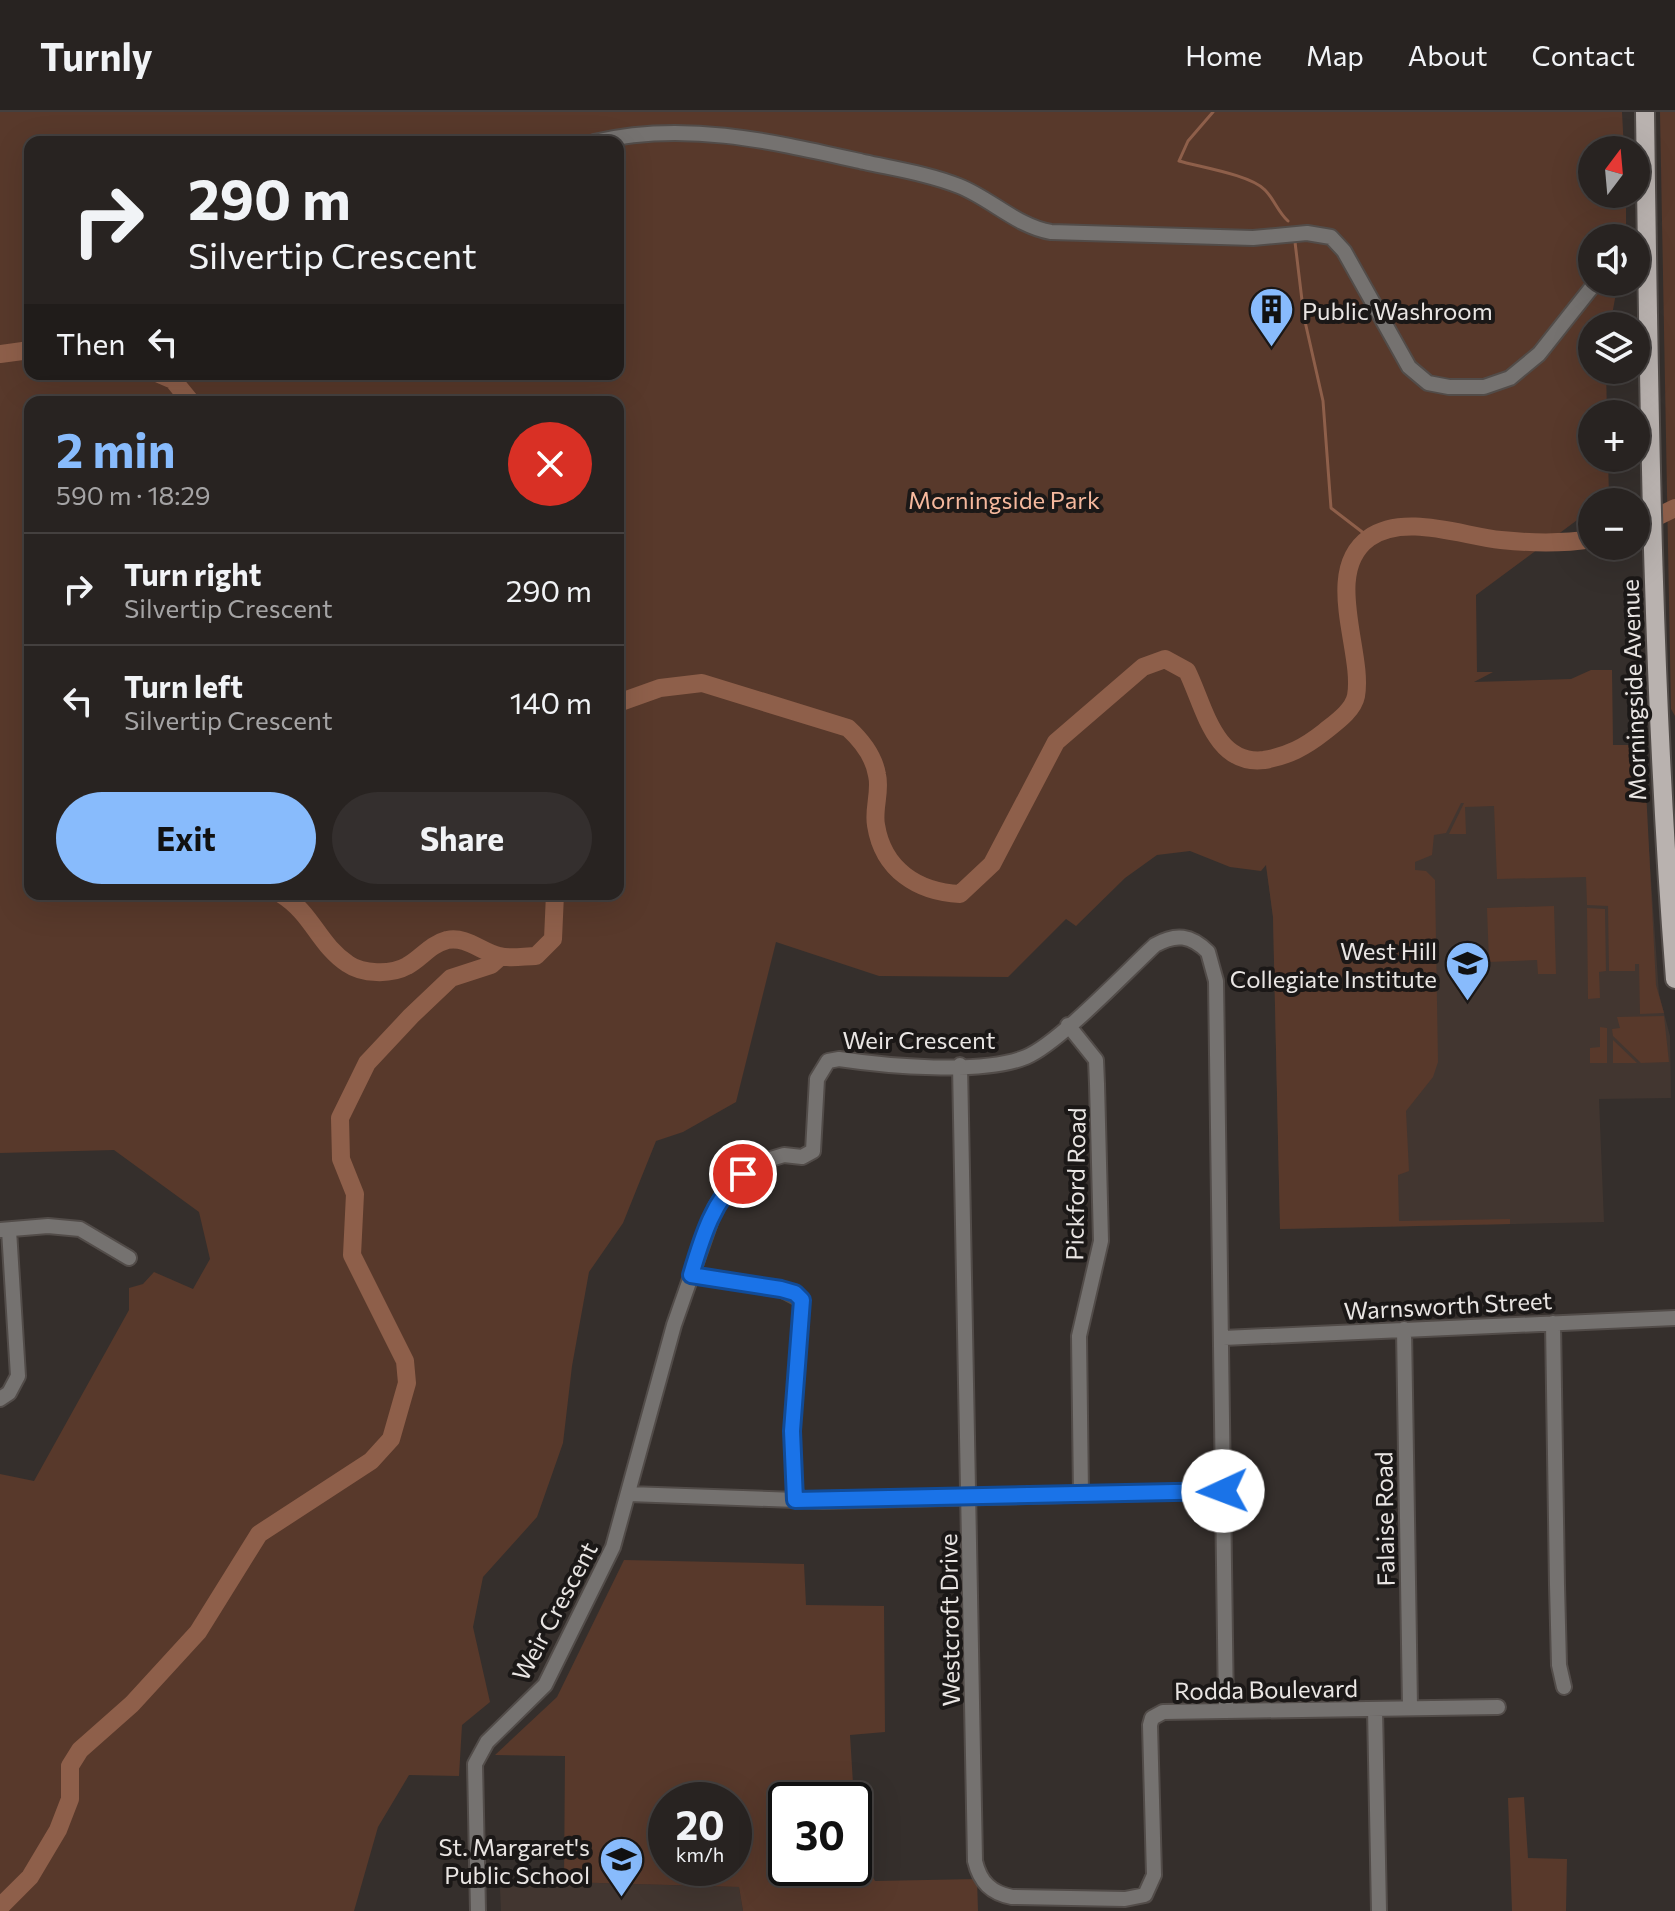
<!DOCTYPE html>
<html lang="en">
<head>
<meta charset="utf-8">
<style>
  :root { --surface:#282321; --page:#342f2e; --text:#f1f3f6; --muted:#a5a4a5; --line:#44403f; --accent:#88bbfc }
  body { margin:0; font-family:Commissioner,sans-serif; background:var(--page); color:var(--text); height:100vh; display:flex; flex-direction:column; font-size:30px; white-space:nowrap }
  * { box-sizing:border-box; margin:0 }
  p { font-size:26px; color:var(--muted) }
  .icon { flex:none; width:44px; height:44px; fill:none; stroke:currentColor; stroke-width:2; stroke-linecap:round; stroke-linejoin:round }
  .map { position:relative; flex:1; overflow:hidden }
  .details { position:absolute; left:24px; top:284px; width:600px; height:504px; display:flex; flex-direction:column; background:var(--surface); border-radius:16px; box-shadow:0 8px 32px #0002,0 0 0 2px var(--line) }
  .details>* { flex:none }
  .guide { position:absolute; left:24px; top:24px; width:600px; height:244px; border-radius:16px; box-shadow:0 8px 32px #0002,0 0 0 2px var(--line); background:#282321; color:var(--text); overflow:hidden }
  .needle { width:52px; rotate:16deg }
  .buttons { position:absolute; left:1578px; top:24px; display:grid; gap:16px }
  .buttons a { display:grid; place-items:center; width:72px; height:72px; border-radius:50%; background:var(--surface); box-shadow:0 8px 32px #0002,0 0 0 2px var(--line); font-size:40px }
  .speed { position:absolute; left:648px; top:1670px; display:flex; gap:16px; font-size:40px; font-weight:700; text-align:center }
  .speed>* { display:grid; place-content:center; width:104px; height:104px; border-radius:50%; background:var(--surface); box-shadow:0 8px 32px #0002,0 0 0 2px var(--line); line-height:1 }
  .speed small { font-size:20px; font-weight:400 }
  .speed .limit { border:4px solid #111; border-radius:12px; background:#fff; color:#111 }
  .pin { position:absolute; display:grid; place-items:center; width:68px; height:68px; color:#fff; margin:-34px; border:4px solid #fff; border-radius:50%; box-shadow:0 2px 8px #0007 }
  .me { position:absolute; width:88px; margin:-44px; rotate:268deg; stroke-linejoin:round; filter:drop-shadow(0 0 6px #0008) }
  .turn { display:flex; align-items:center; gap:28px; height:168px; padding:0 32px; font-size:36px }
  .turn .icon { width:104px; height:104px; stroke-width:2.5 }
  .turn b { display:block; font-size:56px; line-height:68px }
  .then { display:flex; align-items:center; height:76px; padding:0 32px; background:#0003; gap:16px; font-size:30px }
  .round { display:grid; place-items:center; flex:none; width:84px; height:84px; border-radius:42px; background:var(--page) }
  .summary { display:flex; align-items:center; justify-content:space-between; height:136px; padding:0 32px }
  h1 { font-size:48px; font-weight:700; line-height:60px; color:var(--accent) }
  .button { display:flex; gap:16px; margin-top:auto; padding:16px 32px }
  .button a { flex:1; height:92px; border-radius:48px; background:var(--accent); color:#111; font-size:32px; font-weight:700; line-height:92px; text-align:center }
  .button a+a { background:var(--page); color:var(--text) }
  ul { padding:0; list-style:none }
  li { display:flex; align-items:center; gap:24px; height:112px; padding:0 32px; border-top:2px solid var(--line) }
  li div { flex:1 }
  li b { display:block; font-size:30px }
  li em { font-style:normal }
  header { display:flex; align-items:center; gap:48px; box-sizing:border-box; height:112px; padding:0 40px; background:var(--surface); border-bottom:2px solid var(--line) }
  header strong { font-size:38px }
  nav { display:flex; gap:44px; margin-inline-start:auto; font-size:28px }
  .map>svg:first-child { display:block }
</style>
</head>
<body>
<header>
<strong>Turnly</strong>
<nav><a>Home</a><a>Map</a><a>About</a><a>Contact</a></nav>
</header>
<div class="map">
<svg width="1675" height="1799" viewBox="0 0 1675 1799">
  <rect width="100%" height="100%" fill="#352f2c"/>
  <path fill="#423630" d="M1643 652 1659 882 1670 924 1671 986 1599 987 1604 1110 1280 1117 1273 805 1266 753 1381 700Z
    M564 1770 739 1775 743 1799H501L500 1776Z"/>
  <path fill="#58392b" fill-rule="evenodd" d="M0 0H1622L1624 38H1592V82H1626V126H1592V170H1618L1610 214H1592V258H1606L1607 302H1592V346H1608L1609 385 1602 390H1592V397L1476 483 1477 560H1493L1474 570 1571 567 1591 558H1612L1613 633H1634L1644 639 1656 873 1664 901 1640 902 1639 852H1635V859H1609L1608 794 1587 793 1586 765 1497 767 1494 694 1465 695 1466 722H1449L1464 691H1461L1446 721 1434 723 1432 743 1415 750V758L1426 759 1435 768 1438 950 1433 965 1406 999 1409 1059 1398 1063 1399 1109 1510 1107V1112L1280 1117 1273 805 1266 753 1261 759 1230 755 1190 739 1157 743 1125 766 1076 814 1066 807 1008 865 879 864 776 830 736 990 683 1020 656 1029 623 1111 589 1160 572 1254 563 1331 537 1405 483 1465 473 1515 490 1590 462 1613 459 1664 409 1663 378 1715 354 1799H0V1362L34 1369 129 1198V1176L143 1172 154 1160 193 1177 210 1147 199 1100 114 1038 0 1041ZM30 30H618V262H30ZM30 290H618V782H30Z
    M1660 0H1675V604L1671 597Z
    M1554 794 1556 862H1538L1537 848 1489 850 1487 796Z
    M1587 796 1605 797 1606 859 1599 860 1600 886 1588 887Z
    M1664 904 1669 950 1641 951 1613 924 1612 917 1620 916 1617 905Z
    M1600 915 1607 916V951H1590V936L1600 935Z
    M1613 928 1637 951H1613Z
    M624 1448 804 1452 806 1493 884 1494 885 1620 850 1623 857 1736 875 1769 977 1767 978 1799H743L739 1775 564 1770 565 1644 495 1643 557 1585ZM666 1688H734V1756H666ZM786 1688H854V1756H786Z
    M1524 1685 1528 1746 1567 1747 1566 1799H1512L1508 1686Z"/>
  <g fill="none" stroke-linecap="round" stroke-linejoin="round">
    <path stroke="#8e5f4a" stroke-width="3" d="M1213 0 1188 29 1179 49C1200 55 1251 63 1265 78 1274 87 1278 100 1288 109
      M1295 130 1304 205 1323 289 1331 396 1370 426"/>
    <path stroke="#8e5f4a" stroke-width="18" d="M0 242 30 238
      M159 262 173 268 191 290
      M1636 415 1675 396
      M618 591 660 576 702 571 848 616C861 628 874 644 877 663 881 679 873 697 876 713 883 758 918 780 960 782L992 752 1056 630 1143 555 1165 547 1187 559C1204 593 1214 654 1264 648 1288 644 1305 635 1324 620 1335 611 1353 599 1356 584 1364 540 1322 460 1369 426 1404 401 1462 424 1501 428 1531 431 1561 432 1592 427
      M281 782C313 802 318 832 348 852 362 862 391 863 407 854 422 846 429 833 447 828 467 824 481 840 499 844 510 847 525 844 536 844L553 827 555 782
      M0 1795 30 1765 58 1718 70 1687V1654L80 1638 132 1592 198 1520 259 1422 371 1349 391 1327 407 1271 405 1249 352 1143 355 1082 341 1047 340 1006 367 951 411 904 451 866 491 853 500 845"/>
    <defs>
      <path id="minor" d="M594 30C685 8 775 30 864 50 896 57 929 62 959 74 990 86 1018 115 1051 120L1253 126 1307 121 1331 125 1344 139 1409 255 1428 271 1449 275H1484L1510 266 1539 242 1596 170
        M1068 913 1096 948 1097 972 1101 1129 1079 1224 1081 1383
        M960 953 975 1749C980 1770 991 1781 1012 1785L1125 1787 1145 1783 1154 1763 1150 1613 1152 1606 1163 1600 1498 1595
        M0 1118 48 1114 80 1117 129 1146
        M691 1163 781 1177 802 1188 792 1319 795 1388
        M1553 1211 1557 1473 1559 1553 1564 1575
        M1404 1217 1410 1595
        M1223 1226 1675 1206
        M0 1287 9 1281 18 1264 9 1118
        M629 1382 823 1389 1223 1379
        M1375 1597 1379 1799
        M478 1799 475 1652 487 1630 545 1573 613 1435 674 1213 715 1096 729 1074 764 1049 784 1043 802 1045 813 1039 817 967 828 949 839 947C886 954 982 963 1026 945 1058 932 1127 859 1155 833 1176 821 1191 823 1208 840L1216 869 1226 1599"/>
      <path id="major" d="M1645 0C1649 289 1652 578 1675 867"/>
    </defs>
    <use href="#minor" stroke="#524c49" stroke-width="18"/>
    <use href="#major" stroke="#524c49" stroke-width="22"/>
    <use href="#minor" stroke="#757270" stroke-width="14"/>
    <use href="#major" stroke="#b9b2af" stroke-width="18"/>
  </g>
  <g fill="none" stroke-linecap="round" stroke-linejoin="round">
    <defs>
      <path id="route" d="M743 1062C713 1088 702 1126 691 1163L781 1177 795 1181 802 1188 792 1319 795 1388 1223 1379"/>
    </defs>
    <use href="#route" stroke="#114b97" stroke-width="20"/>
    <use href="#route" stroke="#1a73e8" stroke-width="14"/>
  </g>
  <defs>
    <symbol id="building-pin" viewBox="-11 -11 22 30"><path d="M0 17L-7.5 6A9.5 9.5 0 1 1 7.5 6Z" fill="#88bbfc" stroke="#1b1817"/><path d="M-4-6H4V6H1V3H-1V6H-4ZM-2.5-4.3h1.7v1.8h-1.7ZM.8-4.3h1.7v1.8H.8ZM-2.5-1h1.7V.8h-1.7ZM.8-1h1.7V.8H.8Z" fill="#111"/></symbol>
    <symbol id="school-pin" viewBox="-11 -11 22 30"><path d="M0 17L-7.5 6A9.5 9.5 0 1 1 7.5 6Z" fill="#88bbfc" stroke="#1b1817"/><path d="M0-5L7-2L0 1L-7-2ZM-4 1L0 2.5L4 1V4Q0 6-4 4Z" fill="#111"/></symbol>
  </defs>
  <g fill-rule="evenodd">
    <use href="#building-pin" x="1246" y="172" width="51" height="69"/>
    <use href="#school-pin" x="1442" y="826" width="51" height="69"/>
    <use href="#school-pin" x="596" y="1722" width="51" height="69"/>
  </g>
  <g text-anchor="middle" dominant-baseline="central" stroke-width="8" stroke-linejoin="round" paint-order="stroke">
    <g font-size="24" fill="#e9e5e3" stroke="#1b1817" text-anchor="end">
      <text x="1302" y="198" text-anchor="start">Public Washroom</text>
      <text x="1437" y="838">West Hill<tspan x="1437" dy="28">Collegiate Institute</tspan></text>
      <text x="590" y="1734">St. Margaret's<tspan x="590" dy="28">Public School</tspan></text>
    </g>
    <g font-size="24" fill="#f5b89d" stroke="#1b1817">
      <text x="1004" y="387">Morningside Park</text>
    </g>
    <g font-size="24" fill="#e9e5e3" stroke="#1b1817">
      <text transform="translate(1633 578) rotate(-92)">Morningside Avenue</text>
      <text x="919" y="927">Weir Crescent</text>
      <text transform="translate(1075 1072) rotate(-89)">Pickford Road</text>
      <text transform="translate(1448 1193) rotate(-3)">Warnsworth Street</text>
      <text transform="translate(1384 1407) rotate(-91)">Falaise Road</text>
      <text transform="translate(554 1499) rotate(-62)">Weir Crescent</text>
      <text transform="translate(949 1508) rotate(-91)">Westcroft Drive</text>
      <text transform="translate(1266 1577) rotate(-1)">Rodda Boulevard</text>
    </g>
  </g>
</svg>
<div class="buttons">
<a><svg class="needle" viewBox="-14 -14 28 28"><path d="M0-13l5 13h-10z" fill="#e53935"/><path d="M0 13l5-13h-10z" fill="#a5a4a5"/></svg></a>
<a><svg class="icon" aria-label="sound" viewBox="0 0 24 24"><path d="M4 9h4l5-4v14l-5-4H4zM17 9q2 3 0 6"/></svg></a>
<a><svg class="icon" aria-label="layers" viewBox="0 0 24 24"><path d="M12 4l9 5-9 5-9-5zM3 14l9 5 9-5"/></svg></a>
<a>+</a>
<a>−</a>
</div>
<div class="speed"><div>20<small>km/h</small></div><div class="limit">30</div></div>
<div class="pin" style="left:743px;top:1062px;background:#d93025"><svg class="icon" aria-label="arrive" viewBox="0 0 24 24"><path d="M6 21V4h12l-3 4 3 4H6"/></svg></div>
<svg class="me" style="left:1223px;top:1379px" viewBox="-20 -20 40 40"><circle r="19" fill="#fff"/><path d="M0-13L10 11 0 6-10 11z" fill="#1a73e8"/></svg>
<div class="guide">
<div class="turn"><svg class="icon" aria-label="right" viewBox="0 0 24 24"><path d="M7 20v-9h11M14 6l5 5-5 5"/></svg><div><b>290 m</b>Silvertip Crescent</div></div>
<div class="then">Then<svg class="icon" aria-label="left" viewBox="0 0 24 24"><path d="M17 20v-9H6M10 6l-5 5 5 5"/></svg></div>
</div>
<section class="details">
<div class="summary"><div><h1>2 min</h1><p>590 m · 18:29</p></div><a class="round" style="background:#d93025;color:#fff"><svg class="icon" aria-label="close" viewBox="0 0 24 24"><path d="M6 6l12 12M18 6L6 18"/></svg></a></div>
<ul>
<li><svg class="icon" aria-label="right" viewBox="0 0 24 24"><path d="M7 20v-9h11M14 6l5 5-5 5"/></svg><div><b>Turn right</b><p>Silvertip Crescent</p></div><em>290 m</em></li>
<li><svg class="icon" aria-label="left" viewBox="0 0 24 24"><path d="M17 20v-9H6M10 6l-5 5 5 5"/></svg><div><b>Turn left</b><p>Silvertip Crescent</p></div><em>140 m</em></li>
</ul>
<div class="button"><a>Exit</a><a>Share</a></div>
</section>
</div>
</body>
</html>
